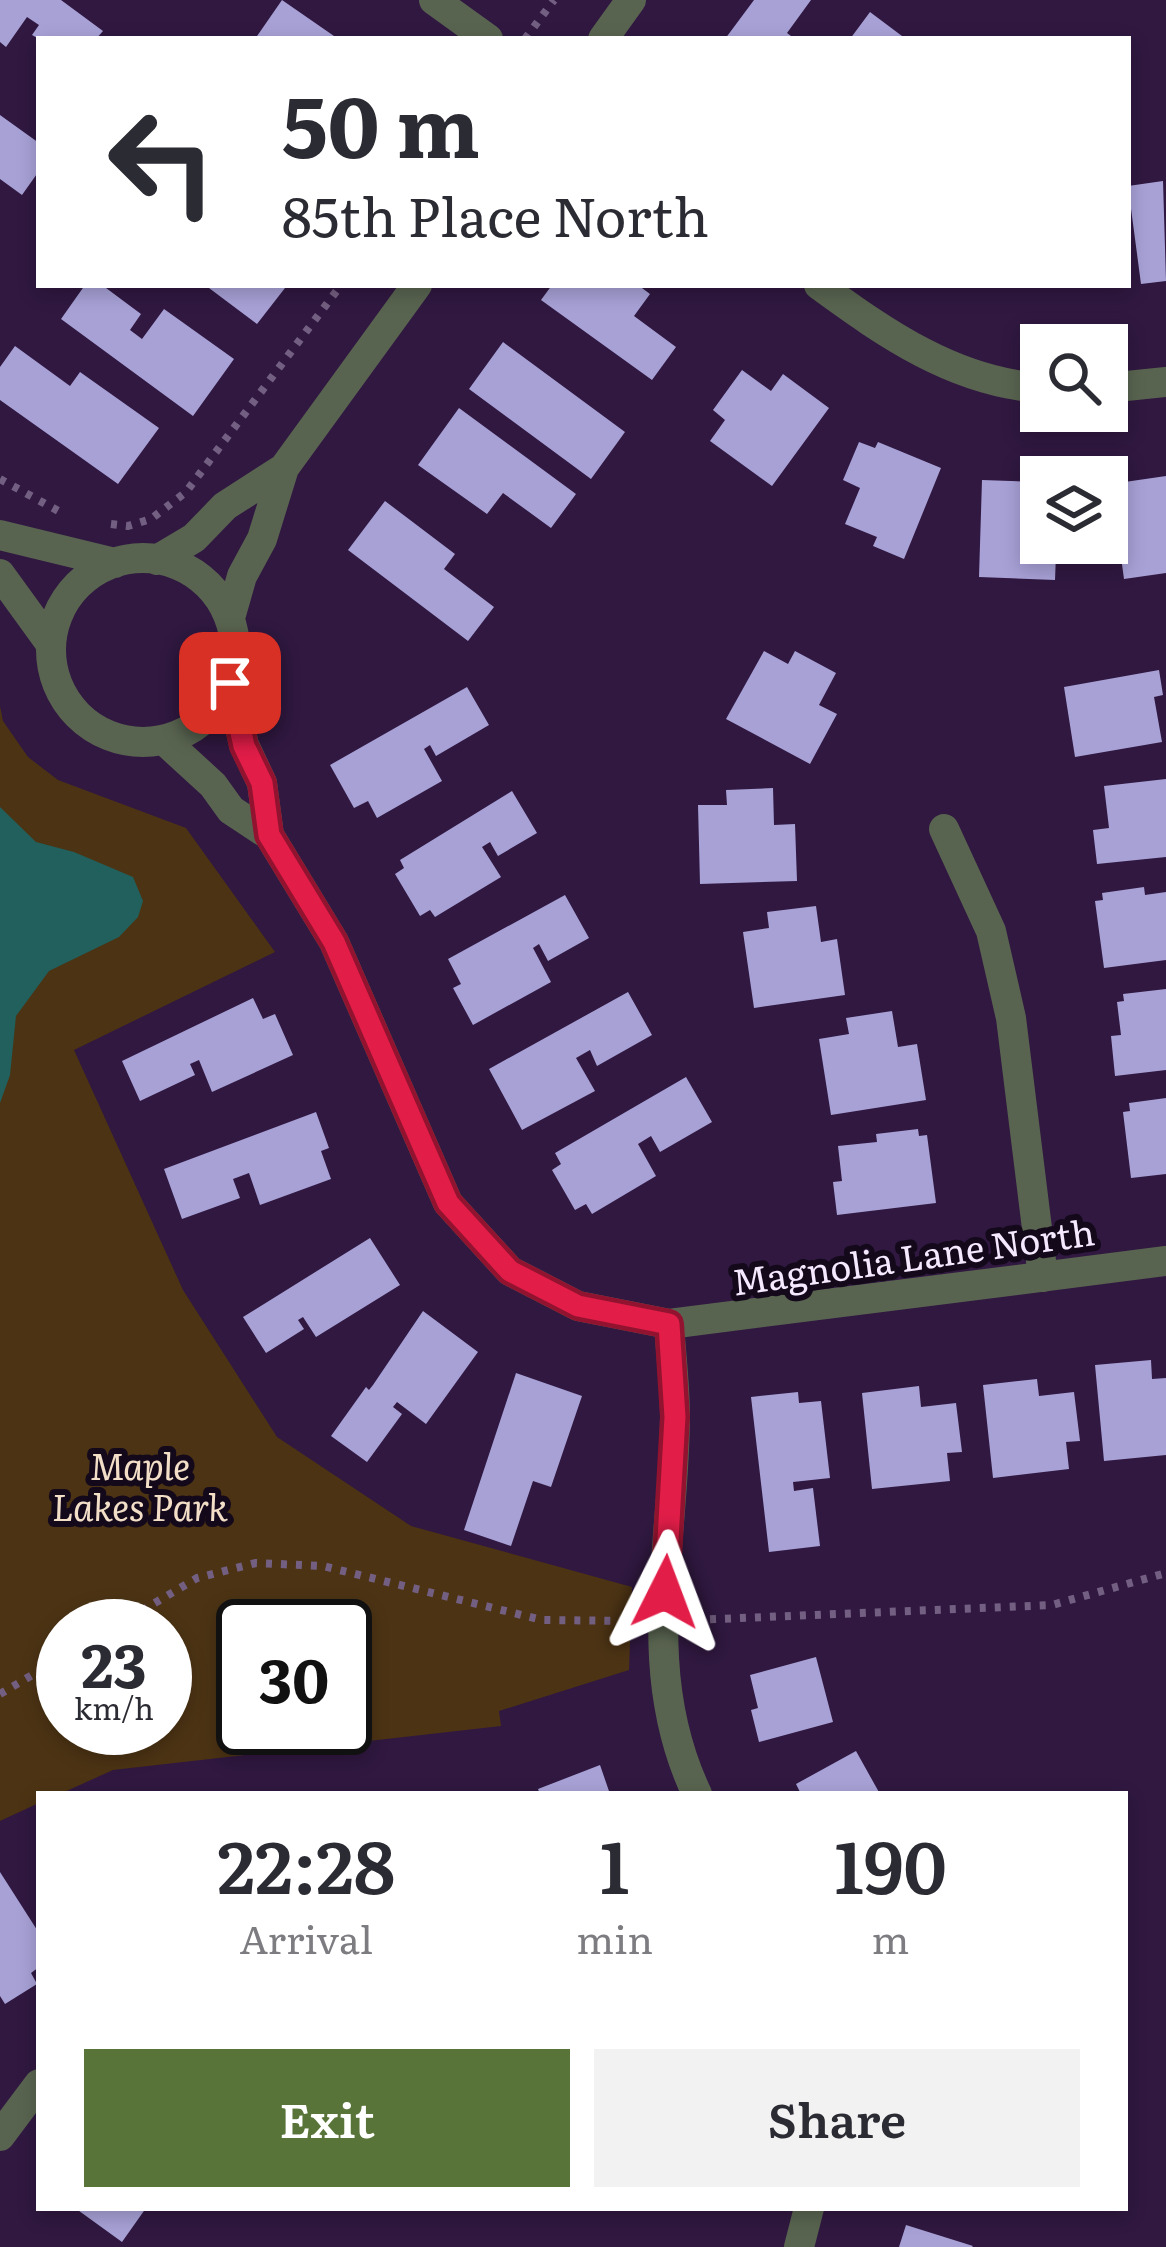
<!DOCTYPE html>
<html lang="en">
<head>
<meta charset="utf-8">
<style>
  :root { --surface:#fff; --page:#f2f2f3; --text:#2b2b33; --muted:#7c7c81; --accent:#597439 }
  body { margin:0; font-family:Literata,serif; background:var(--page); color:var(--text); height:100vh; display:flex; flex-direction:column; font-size:45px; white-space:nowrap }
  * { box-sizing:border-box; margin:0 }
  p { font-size:39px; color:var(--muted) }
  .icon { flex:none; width:66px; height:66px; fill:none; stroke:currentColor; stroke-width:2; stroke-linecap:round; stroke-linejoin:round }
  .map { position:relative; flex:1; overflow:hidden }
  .details { position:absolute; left:36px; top:1791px; width:1092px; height:420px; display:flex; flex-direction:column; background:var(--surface); border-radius:0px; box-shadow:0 6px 18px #0003 }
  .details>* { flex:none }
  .banner { position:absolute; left:36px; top:36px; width:1095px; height:252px; border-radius:0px; box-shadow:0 6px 18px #0003; background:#fff; color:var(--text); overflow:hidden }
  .buttons { position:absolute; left:1020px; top:324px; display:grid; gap:24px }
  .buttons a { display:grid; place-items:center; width:108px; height:108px; border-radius:0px; background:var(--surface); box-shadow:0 6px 18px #0003; font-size:60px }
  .speed { position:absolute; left:36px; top:1599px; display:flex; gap:24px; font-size:60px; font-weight:700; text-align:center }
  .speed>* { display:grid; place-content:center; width:156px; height:156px; border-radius:50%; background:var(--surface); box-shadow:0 6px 18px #0003; line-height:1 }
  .speed small { font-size:30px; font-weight:400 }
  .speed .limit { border:6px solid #111; border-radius:18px; background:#fff; color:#111 }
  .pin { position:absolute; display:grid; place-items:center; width:102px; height:102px; color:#fff; margin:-51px; border-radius:24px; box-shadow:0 6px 18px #0006 }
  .me { position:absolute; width:132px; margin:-66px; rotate:3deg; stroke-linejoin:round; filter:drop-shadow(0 0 9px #0008) }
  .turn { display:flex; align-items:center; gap:42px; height:252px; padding:0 48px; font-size:54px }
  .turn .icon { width:156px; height:156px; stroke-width:2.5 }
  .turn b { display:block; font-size:84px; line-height:102px }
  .eta { display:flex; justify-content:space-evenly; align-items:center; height:204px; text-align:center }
  .eta b { font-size:72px; font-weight:600; line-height:84px }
  .cta { display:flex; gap:24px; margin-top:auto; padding:24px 48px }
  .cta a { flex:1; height:138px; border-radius:0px; background:var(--accent); color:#fff; font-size:48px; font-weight:600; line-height:138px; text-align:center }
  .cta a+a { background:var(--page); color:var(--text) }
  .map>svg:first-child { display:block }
</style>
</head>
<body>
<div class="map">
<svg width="1166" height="2247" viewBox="0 0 1166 2247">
  <rect width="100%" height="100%" fill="#301840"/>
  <path fill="#4c3314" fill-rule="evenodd" d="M0 706 3 721 28 757 58 780 186 828 275 952 74 1050 183 1290 277 1437 411 1526 632 1587 629 1670 499 1711 501 1726 113 1770 60 1794H39V1803L0 1821ZM63 1626H165V1728H63ZM243 1626H345V1728H243Z"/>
  <path fill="#21605c" d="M0 807 36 842 74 852 133 877 143 901 138 917 119 937 49 971 16 1016 10 1075 0 1103Z"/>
  <path fill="#a7a1d6" d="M0 0H61L103 31 96 39H39L32 35 39 25 27 17 6 47 0 42Z
    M282 0 334 36 332 39H255Z
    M754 0H811L787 33 795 39H725Z
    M870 12 906 39H850Z
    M0 115 39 143V171L22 195 0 179Z
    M1163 181 1166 281 1141 284 1128 186Z
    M85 285H102L141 314 130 330 142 339 164 309 234 359 193 416 61 319Z
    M205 285H281L285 288 257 324Z
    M552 285H638L650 294 634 316 676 347 652 380 541 300Z
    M503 342 625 432 591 479 469 389Z
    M15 346 70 386 80 372 159 428 118 484 0 400V367Z
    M742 370 771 391 783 374 829 408 772 486 710 441 725 420 713 410Z
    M459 408 576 494 551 528 503 493 487 514 418 465Z
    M859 442 875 448 878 442 941 468 904 559 873 546 877 537 845 524 860 488 843 480Z
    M1166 476V573L1124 579 1111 484Z
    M982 480 1040 482 1041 543H1072V554H1056L1055 580 979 577Z
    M385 501 455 554 444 569 494 607 468 641 348 550Z
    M764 651 788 664 795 651 836 673 819 705 837 714 810 764 726 719Z
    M1159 670 1163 695 1154 697 1162 742 1075 757 1064 687Z
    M467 687 489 725 436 756 430 745 424 749 442 781 377 818 368 801 354 808 330 765Z
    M1166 779V857L1097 864 1093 830 1109 828 1104 786Z
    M773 788 774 825 795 824 797 881 700 884 698 805H727L726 790Z
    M512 791 537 833 498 856 490 842 482 847 501 877 435 917 430 910 420 916 395 874 404 868 400 860Z
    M1144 887 1145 895 1166 892V960L1104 968 1095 901 1103 900 1102 893Z
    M565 895 589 938 548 961 539 944 533 948 551 982 473 1025 453 988 461 984 448 959Z
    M816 906 821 942 837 939 845 995 754 1008 743 932 769 928 767 912Z
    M1166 989V1070L1115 1076 1111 1036 1121 1035 1117 1002 1124 1001 1123 994Z
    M628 992 652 1035 597 1066 590 1050 576 1058 595 1091 522 1130 489 1069Z
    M253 998 263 1019 275 1014 293 1055 212 1092 199 1060 190 1064 195 1075 140 1101 122 1061Z
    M892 1011 898 1047 917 1044 926 1100 831 1115 819 1039 849 1034 846 1018Z
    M686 1077 712 1122 660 1152 651 1136 638 1144 656 1176 592 1214 586 1204 575 1210 552 1170 561 1164 555 1153Z
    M1166 1098V1174L1131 1178 1123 1112 1130 1111 1129 1103Z
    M316 1112 329 1148 321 1151 331 1179 260 1205 249 1173 233 1179 240 1198 182 1219 164 1169Z
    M918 1129 919 1136 927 1135 936 1203 837 1215 833 1182 842 1181 838 1146 877 1142 876 1134Z
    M370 1238 400 1285 316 1337 303 1317 298 1320 304 1329 266 1353 243 1317Z
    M423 1311 478 1352 426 1424 397 1402 393 1407 402 1414 367 1462 331 1436 366 1387 369 1390 373 1385Z
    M1151 1360 1152 1379 1166 1378V1455L1104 1461 1095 1365Z
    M516 1373 582 1396 551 1487 533 1481 511 1546 464 1530Z
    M1037 1379 1039 1396 1074 1392 1080 1441 1066 1442 1069 1469 993 1478 983 1385Z
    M919 1386 921 1407 956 1403 962 1452 947 1453 950 1481 872 1489 862 1393Z
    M798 1392 799 1403 821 1401 830 1478 793 1482 794 1491 813 1488 820 1546 769 1552 751 1397Z
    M816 1657 833 1722 759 1742 751 1710 758 1708 750 1675Z
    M856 1751 880 1794H801L796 1784Z
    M600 1765 610 1794H540L538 1789Z
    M0 1872 39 1933V1967L31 1973 37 1984 5 2004 0 1996Z
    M75 2208H146L122 2242Z
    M906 2225 973 2246 972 2247H899Z"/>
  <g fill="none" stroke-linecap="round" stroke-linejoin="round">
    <path stroke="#735f81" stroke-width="8" stroke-dasharray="6 9" stroke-linecap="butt" d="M525 39 554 0
      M0 479 62 513
      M111 524 128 526 151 519 186 492 341 285
      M695 1620 1052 1605 1166 1573
      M116 1626 197 1578 256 1563 323 1566 542 1620 632 1621
      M0 1694 63 1657"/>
    <path stroke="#596450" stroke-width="30" d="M434 0 488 39
      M603 39 631 0
      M819 285C886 334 955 382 1041 388
      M1107 388 1166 382
      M0 535 115 563
      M51 650a92 92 0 1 1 184 0a92 92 0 1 1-184 0Z
      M157 560 194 538 225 506 284 468
      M0 574 50 643
      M230 618 242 576 262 539 284 468 417 285
      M165 741 213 785 231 810 269 835 262 783 244 745 230 683
      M944 829 991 931 1011 1018 1043 1277
      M269 835 334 942 448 1203 510 1271 578 1306 669 1324 1166 1261
      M669 1324C671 1355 675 1386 675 1417 674 1548 638 1670 697 1794
      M0 2136 39 2084
      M799 2247 809 2208"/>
  </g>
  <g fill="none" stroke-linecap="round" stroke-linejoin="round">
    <defs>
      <path id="route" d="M230 683 244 746 262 783 269 835 334 942 448 1203 510 1271 578 1306 669 1324 675 1417 665 1592"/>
    </defs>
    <use href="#route" stroke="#92132f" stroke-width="30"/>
    <use href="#route" stroke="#e11d48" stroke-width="21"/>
  </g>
  <g text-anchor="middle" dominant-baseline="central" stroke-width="12" stroke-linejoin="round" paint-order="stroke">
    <g font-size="36" fill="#f4e9fe" stroke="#13091a">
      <text transform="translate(913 1255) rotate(-8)">Magnolia Lane North</text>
    </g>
    <g font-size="36" font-style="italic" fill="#f3dec8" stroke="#13091a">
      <text x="140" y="1464">Maple<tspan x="140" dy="41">Lakes Park</tspan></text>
    </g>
  </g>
</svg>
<div class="buttons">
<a><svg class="icon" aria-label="search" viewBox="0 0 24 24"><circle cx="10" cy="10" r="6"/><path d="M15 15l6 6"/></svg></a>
<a><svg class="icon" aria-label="layers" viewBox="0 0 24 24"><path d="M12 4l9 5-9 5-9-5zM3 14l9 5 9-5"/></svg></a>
</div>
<div class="speed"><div>23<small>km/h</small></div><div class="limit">30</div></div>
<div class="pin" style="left:230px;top:683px;background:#d93025"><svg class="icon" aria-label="arrive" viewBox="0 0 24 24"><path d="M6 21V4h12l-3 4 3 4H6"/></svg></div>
<svg class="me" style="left:665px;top:1592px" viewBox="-20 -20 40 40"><path d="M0-17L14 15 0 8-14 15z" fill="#e11d48" stroke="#fff" stroke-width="4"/></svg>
<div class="banner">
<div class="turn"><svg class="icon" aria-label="left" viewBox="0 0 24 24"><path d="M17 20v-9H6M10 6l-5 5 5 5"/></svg><div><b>50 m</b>85th Place North</div></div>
</div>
<section class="details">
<div class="eta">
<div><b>22:28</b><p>Arrival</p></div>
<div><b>1</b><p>min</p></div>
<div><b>190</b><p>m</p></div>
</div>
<div class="cta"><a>Exit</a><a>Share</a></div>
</section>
</div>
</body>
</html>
